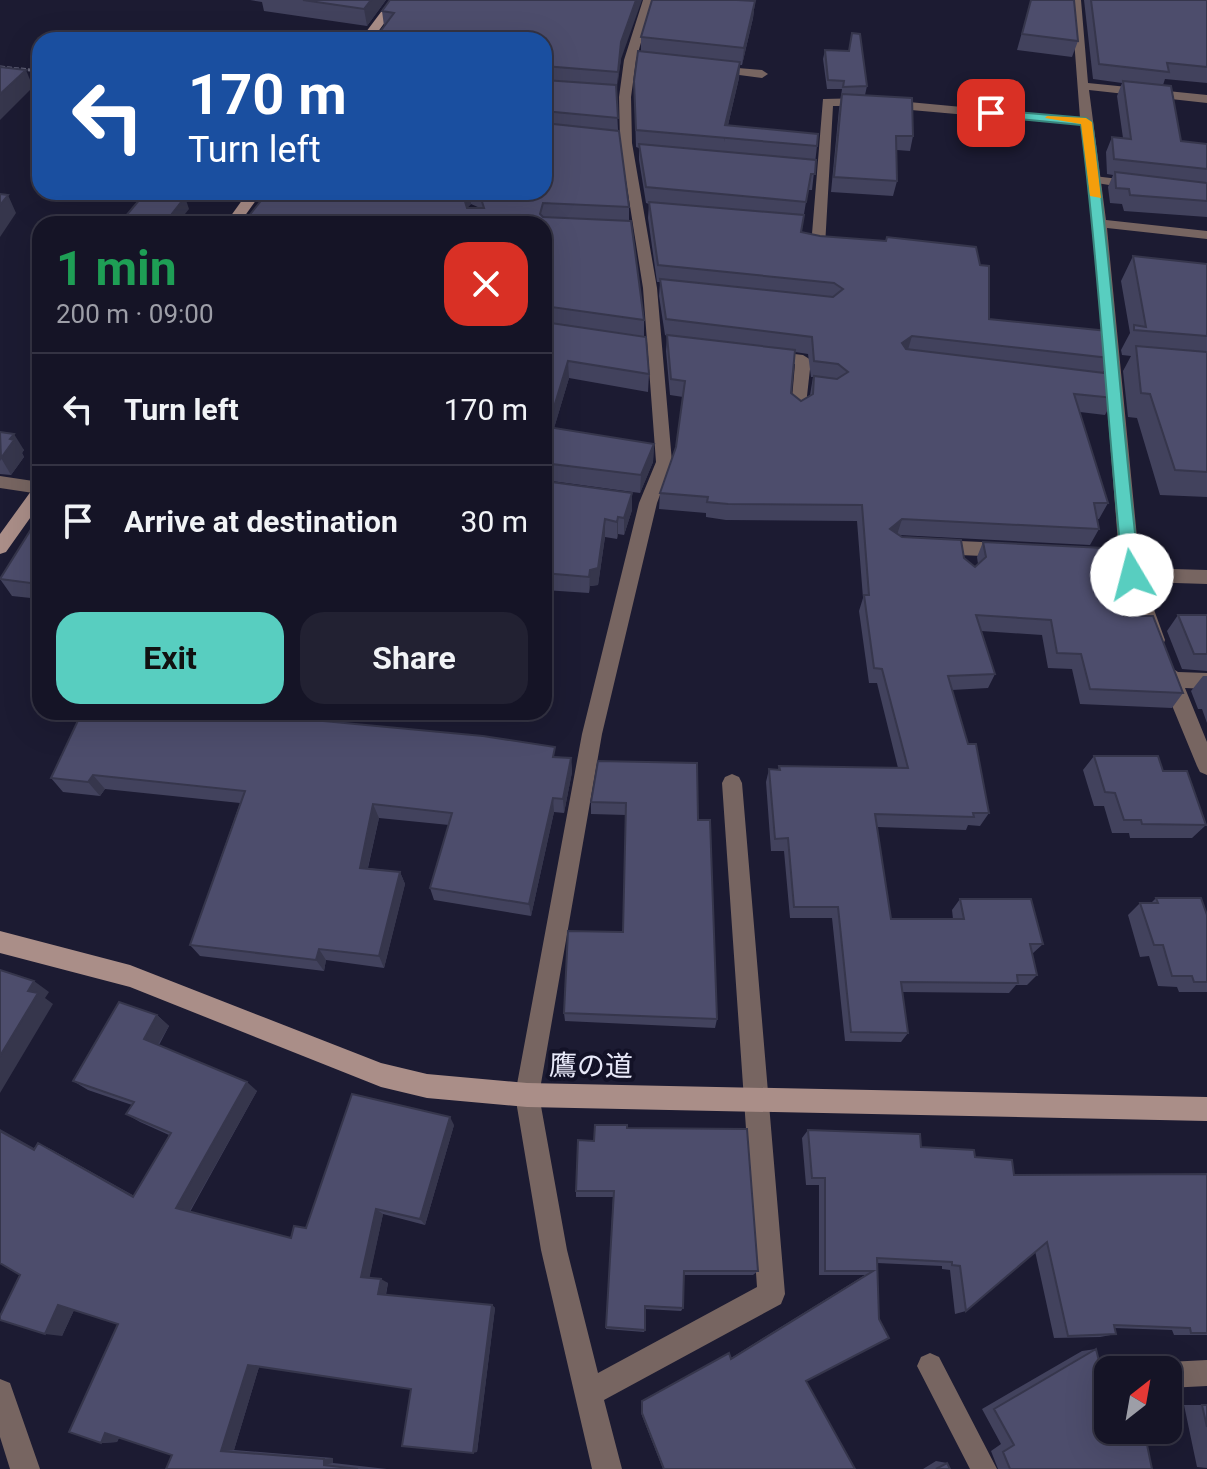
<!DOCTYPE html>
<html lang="en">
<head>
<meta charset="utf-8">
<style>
  :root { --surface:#151426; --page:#222132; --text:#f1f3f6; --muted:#9d9ea7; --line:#343343; --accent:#58cec0 }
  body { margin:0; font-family:Roboto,"Noto Sans JP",sans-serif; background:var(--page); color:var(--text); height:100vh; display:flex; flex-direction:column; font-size:30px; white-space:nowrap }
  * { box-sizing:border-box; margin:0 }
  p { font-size:26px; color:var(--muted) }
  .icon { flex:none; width:44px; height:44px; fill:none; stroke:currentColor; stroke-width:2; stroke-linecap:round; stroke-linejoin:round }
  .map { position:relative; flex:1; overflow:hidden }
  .sheet { position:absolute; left:32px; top:216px; width:520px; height:504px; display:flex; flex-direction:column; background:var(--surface); border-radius:24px; box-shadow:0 8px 32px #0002,0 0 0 2px var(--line) }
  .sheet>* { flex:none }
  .guide { position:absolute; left:32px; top:32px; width:520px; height:168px; border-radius:24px; box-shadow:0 8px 32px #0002,0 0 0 2px var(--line); background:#1a4fa0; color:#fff; overflow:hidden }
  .needle { width:52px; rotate:31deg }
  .fabs { position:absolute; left:1094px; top:1356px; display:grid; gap:16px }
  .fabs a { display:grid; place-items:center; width:88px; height:88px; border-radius:16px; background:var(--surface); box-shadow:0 8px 32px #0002,0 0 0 2px var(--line); font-size:40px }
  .pin { position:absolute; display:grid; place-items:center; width:68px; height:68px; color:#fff; margin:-34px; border-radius:16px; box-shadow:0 4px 12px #0006 }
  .me { position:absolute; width:88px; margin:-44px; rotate:352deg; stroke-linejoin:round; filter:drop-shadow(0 0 6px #0008) }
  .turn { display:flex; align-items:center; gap:28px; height:168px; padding:0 24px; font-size:36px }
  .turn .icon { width:104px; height:104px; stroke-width:2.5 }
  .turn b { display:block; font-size:56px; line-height:68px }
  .round { display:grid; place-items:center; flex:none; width:84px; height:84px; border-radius:24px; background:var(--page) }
  .head { display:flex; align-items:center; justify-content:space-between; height:136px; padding:0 24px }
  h1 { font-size:48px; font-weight:700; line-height:60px; color:#1e9e55 }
  .primary-button { display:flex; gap:16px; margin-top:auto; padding:16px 24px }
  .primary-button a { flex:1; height:92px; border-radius:24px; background:var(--accent); color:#111; font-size:32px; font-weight:700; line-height:92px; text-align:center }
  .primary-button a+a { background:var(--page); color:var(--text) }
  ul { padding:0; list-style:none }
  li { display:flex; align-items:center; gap:24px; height:112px; padding:0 24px; border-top:2px solid var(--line) }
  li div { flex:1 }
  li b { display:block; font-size:30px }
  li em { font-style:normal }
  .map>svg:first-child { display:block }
</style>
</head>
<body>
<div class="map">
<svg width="1207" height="1469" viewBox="0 0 1207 1469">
  <rect width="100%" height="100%" fill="#1c1b32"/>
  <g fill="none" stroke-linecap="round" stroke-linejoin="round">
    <path stroke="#65657a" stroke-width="3" stroke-dasharray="5 2" stroke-linecap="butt" d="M0 67 40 71"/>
    <path fill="#776561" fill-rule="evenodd" d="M1094 176 1135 181 1141 185 1135 189 1090 182V178Z
      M930 1353 939 1357 997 1469H970L917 1366 921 1357Z
      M1207 1360V1386L1168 1388V1370H1157L1168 1362Z"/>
    <path fill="#776561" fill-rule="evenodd" d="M643 0H653L636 60 631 97 632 143 657 288 672 462 657 503 602 734 539 1095 567 1250 598 1373 757 1287 722 783 725 777 732 774 739 777 742 783 785 1294 781 1304 604 1400 622 1469H592L541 1250 515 1095 582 734 639 503 656 462 643 288 620 143 619 97 624 60Z
      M1071 0H1081L1088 83 1207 95V103L1089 90 1106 220 1207 231V239L1107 228 1140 568 1207 570V584L1144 582 1165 640 1163 645H1149L1147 640 1119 556 1093 223 1081 125 866 106H833L825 246 818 250 811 246 823 99 866 98 1080 118Z
      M713 66 762 70 768 74 762 78 709 71 707 69Z
      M769 351 803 355 811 360 805 414H793L791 410 795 364 764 359V353Z
      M0 476 40 482V494L0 488Z
      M937 540 1005 543 1014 550 1005 557 937 554 928 547Z
      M1169 666 1178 672 1207 673V689L1185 688 1207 742V775L1200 772 1197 766 1159 674 1162 669Z
      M0 1379 10 1383 40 1469H10L0 1437Z"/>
    <path fill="#aa8e88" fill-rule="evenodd" d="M390 0H401L372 40H360Z
      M248 192H262L239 224H225Z
      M40 485V504L6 552 0 554V534L34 487Z
      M0 931 130 965 381 1063 427 1074 527 1083 1207 1097V1121L527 1107 427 1098 381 1087 130 987 0 953Z"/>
  </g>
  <path fill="#42425d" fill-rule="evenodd" d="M250 0H386L367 26 264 11 262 2Z
    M390 0 621 59 616 90 618 130 629 207V221L644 320V336L649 374 648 392 569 378 554 428 654 444 653 462 640 493 544 480V224H250L248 217 268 192H544V40L384 26 382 11ZM471 204 480 208H467Z
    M652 0H738L755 1 753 18 742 65H740L739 78 728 125 817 146 812 190H808L801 232 989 319 1110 358 1103 373 1114 398 1105 415 1080 412 1108 503 1099 519H1097L1099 529 1090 545 899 535 902 537 964 558 975 567 978 564 977 557 983 542 1124 616 1183 693 1172 708 1080 704 1072 669 1048 668 1042 635 981 631 995 674 988 688 952 690 989 813 980 826 968 825 966 830 877 827 891 919H953L952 910 960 899 1043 944 1032 954 1037 975 1027 985H1016L1009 993 902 992 908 1033 901 1042 845 1041 832 918H790L784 851H771L766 782 769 769 778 770 779 766 898 768 877 683H869L859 611 863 598 857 521 726 520 706 517V513L659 509 660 493 676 447 683 397 670 395 666 351 667 336 665 335 659 296 660 282H657L648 218 649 204 646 203 639 160V148L636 147 634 81 641 51V37ZM795 352 808 354 811 377H813L810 395 801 401 791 393Z
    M1031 0 1078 41 1072 57 1017 50Z
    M1084 0H1207V83L1165 79 1163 85 1181 141 1207 144V217L1124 211 1122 204 1110 203 1108 187 1113 175 1107 174 1106 152 1112 137 1123 138 1117 96 1122 83 1093 79Z
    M825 50 867 86 865 95H855L913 136 910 151 897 150V181L893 196 831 192 839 109 842 89H827L823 59Z
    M1133 256 1207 264V497L1160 495 1137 418 1128 417 1123 371 1131 356 1122 355 1121 350 1130 333 1121 281Z
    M0 432 24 450 22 453 24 457 11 475 0 474Z
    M544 481 632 510 624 535 618 534 617 539 605 537 598 585 590 586 589 593 544 590Z
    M40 515V599L12 596 0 579Z
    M1178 615H1207V671L1182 669 1167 631Z
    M1203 676H1207V723L1202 709H1198L1191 691Z
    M82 712 571 758 572 772 564 813 554 812 531 916 434 900 430 888 449 825 379 818 368 868 400 872 405 884 384 968 326 960 324 971 200 956 190 945 240 803 105 789 100 796 63 792 51 778Z
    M1094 756 1163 771 1206 825 1192 838H1130L1129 833H1112L1104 806H1094L1083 770Z
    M598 761 698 820 717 1019 715 1028 565 1021 564 1013 623 932 626 815 591 814V802Z
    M1156 898 1207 915V992H1179L1177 987 1158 986 1149 956 1140 957 1128 915 1140 903H1151Z
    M157 1015 169 1026 159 1045 257 1091 190 1212 291 1238 454 1125 425 1225 383 1214 369 1278 388 1283 386 1295 492 1305 495 1308 477 1452 411 1389 259 1367 234 1450 333 1458V1463L387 1469H166L172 1455 119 1438 117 1442 101 1443 118 1324 74 1310 62 1336 20 1275 34 1148 38 1143 54 1151 134 1196 169 1135 140 1122 126 1114 132 1105 88 1090 73 1081Z
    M627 1128 758 1271 753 1275H683V1308L681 1311 645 1309V1330L644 1332 606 1329 613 1197H576V1191L594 1141Z
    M808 1130 921 1147 975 1157 1014 1175 1207 1174V1335H1174L1172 1330 1114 1328 1116 1334 1100 1337 1054 1338 1035 1251 966 1311 955 1314 950 1270 942 1269V1266L877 1263 806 1381 855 1469H663L641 1413V1401L725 1355 731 1358 865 1275H819V1185H806L802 1138Z
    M1096 1349 1108 1398 1152 1469H998L991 1451 1001 1444 982 1409 1082 1351Z
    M1184 1405H1207V1468L1197 1467Z
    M936 1461 947 1463 950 1469H923Z"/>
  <path fill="#36364c" d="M371 0H386L367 26 364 9Z
    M636 0H642L621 59 617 90 618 72 621 42Z
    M755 1 753 18 742 65 744 48Z
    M740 62 739 78 724 142 725 125Z
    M26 70 33 87 0 120V94Z
    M462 192H470L471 204 464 210Z
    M8 195 16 213 0 237V205Z
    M185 197 189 209 177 224H164Z
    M912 336 907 353 902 343Z
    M568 361 569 378 549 445 548 427Z
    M14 434 24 450 22 453 24 457 11 475 1 458 10 439Z
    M654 444 653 462 640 493 641 475Z
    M632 493V510L624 535V518Z
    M618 517V534L617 539V522Z
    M605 519V537L598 585 590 586 589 593 590 570Z
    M902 519 897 535 890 529Z
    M571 758 572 772 564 813 563 799Z
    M93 775 105 789 100 796 88 782Z
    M553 798 554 812 531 916 529 904Z
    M373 804 379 818 365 880 360 868Z
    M400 872 405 884 384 968 379 956Z
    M319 949 326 960 324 971 316 960Z
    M34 981 49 992 45 998 53 1004 0 1093V1056L28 991Z
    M157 1015 169 1026 156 1048 144 1039Z
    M247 1082 257 1091 188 1214 176 1208Z
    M450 1117 454 1125 425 1225 420 1219Z
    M0 1129 50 1157 34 1150 0 1131Z
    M38 1143 54 1151 147 1203 133 1197Z
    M376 1209 383 1214 369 1280 361 1277Z
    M381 1279 388 1283 385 1297 378 1294Z
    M58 1305 75 1308 62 1336 45 1334Z
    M492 1305 495 1308 477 1452 473 1453Z
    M248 1365 259 1367 234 1450 221 1451Z
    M121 1432 117 1442 101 1443 105 1433Z
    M333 1458V1463L324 1465V1459Z"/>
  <path fill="#4d4d6c" stroke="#36364c" stroke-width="2" d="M303 0H371L364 9Z
    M390 0H636L621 42 618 72 544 66V40H374L394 13 382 11Z
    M652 0H737L755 1 744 48 641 37Z
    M1031 0H1074L1078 41 1022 34Z
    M1091 0H1207V67L1167 63 1169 72 1099 64Z
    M852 33 860 34 867 86 843 87 844 81 828 80 825 50 849 51Z
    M638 51 740 62 725 125 818 134 817 146 636 130 634 81Z
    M0 67 26 70 0 94Z
    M544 80 616 85 618 118 544 111Z
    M1123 81 1171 86 1181 141 1207 144V169L1114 159 1112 137 1131 139Z
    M842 94 912 98 913 136H896L897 181 834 177Z
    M544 123 619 131 629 207 543 203 540 214 543 217 631 221 644 320 544 306V224H347L274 221 248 217 268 192H462L467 208H484L479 192H544Z
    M639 144 816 160 815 174H811L806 202 646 187Z
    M1115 172 1207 183V201L1130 195 1129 189 1116 188Z
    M146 192 185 197 164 224H119Z
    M0 194 8 195 0 205Z
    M649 202 804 215 801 232 820 236 886 241 887 237 976 247 980 265 989 266V319L1108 331 1110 358 912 336 902 343 906 349 1112 374 1114 398 1074 394 1108 503H1094L1099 529 902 519 890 529 902 537 961 540 964 558 975 567 986 557 983 542 1104 548 1124 616H1153L1183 693 1090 689 1081 654 1057 653 1051 620 976 615 995 674 948 676 968 744H976L989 813H973L974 817 875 814 891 919H964L960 899H1031L1043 944H1030L1037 975H1017L1018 983 901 982 908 1033 851 1032 838 907H794L788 838 775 839 769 769 780 770 779 766 908 768 882 669 874 668 864 595H869L862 505 728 504 707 502 708 497 660 493 676 447 685 381 671 379 667 335 795 350 791 393 801 401 813 394 814 376 837 379 848 372 838 364 814 361 812 337 666 319 660 279 833 297 843 289 834 283 658 265Z
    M1133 256 1207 264V336L1134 330V325L1146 327Z
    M544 322 646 337 649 374 568 361 548 427 654 444 641 475 544 463Z
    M1136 346 1207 352V472L1175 470 1150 394 1141 393Z
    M0 432 14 434 10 439 14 440 1 458Z
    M544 481 632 493 624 518 618 517 617 522 605 519 598 568 590 570 589 577 544 573Z
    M40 515V581L38 584 0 579Z
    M1178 615H1207V654H1194Z
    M82 712H228L483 736 555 747 553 757 571 758 563 799 553 798 529 904 430 888 452 813 373 804 360 868 400 872 379 956 319 949 316 960 190 945 245 791 93 775 88 782 51 778Z
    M1094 756H1158L1163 771H1187L1206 825 1142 824 1141 820H1124L1115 793 1105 792Z
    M598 761 697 763 698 820H710L717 1019 564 1013 568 931 623 932 626 803 591 802Z
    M1156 898H1201L1207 915V982H1194L1192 976H1172L1163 945H1154L1140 903H1158Z
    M0 970 34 981 28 991 38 993 0 1056Z
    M119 1002 157 1015 144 1039 247 1082 176 1208 291 1238 294 1226 306 1228 352 1094 450 1117 420 1219 376 1209 361 1277 381 1279 378 1294 492 1305 473 1453 402 1446 411 1389 248 1365 221 1451 324 1459V1465L358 1469H166L172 1455 105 1433 101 1443 69 1432 118 1324 58 1305 45 1334 0 1320V1316L20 1275 0 1263V1131L34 1150 38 1143 133 1197 171 1133 126 1114 134 1102 73 1081Z
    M595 1125H627V1128L747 1129 758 1271H684L683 1308 645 1306V1330L606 1327 614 1191H576L578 1140 594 1141Z
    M808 1130 920 1134 921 1147 974 1150 975 1157 1012 1160 1014 1175 1207 1174V1333H1191L1190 1328 1114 1325 1116 1334 1068 1336 1047 1242 966 1311 960 1266 952 1265V1262L877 1258 879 1319 889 1338 806 1381 855 1469H664L642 1413V1401L729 1353 731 1359 873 1271H825V1178H812Z
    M1096 1349 1108 1398V1430H1144L1152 1469H1010L1003 1452 1014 1445 994 1409Z
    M1202 1405H1207V1427Z
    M947 1463 950 1469H936Z"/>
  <path fill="#58cec0" stroke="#39867d" stroke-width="2" d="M991 110 1086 118 1092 122C1113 272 1121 424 1140 575L1132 581 1123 575C1107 425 1100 274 1081 125L987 116 986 113Z"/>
  <path fill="#f59e0b" d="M1047 116 1086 118 1092 122 1101 198 1090 196 1081 124 1045 118Z"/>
  <g text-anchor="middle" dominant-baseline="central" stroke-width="8" stroke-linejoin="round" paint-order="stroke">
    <g font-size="28" fill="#e8e9f9" stroke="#131227">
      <text transform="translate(591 1066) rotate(1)">鷹の道</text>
    </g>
  </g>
</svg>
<div class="fabs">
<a><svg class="needle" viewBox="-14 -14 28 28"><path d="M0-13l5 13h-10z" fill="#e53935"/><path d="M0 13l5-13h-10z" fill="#9d9ea7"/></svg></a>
</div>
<div class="pin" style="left:991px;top:113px;background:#d93025"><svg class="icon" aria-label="arrive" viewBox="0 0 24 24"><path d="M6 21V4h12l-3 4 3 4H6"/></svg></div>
<svg class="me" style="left:1132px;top:575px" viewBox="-20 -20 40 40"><circle r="19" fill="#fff"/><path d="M0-13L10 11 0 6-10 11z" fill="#58cec0"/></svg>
<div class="guide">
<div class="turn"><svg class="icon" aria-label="left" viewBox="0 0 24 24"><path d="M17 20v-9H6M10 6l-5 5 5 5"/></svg><div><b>170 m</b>Turn left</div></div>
</div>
<section class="sheet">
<div class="head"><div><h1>1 min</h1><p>200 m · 09:00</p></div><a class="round" style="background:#d93025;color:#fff"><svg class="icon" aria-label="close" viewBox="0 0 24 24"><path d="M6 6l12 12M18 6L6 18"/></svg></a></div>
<ul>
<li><svg class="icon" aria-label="left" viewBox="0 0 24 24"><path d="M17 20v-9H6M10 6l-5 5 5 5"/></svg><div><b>Turn left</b></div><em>170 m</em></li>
<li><svg class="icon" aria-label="arrive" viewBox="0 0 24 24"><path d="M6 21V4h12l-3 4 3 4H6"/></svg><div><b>Arrive at destination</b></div><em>30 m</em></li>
</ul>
<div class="primary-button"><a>Exit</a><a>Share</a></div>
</section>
</div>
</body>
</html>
